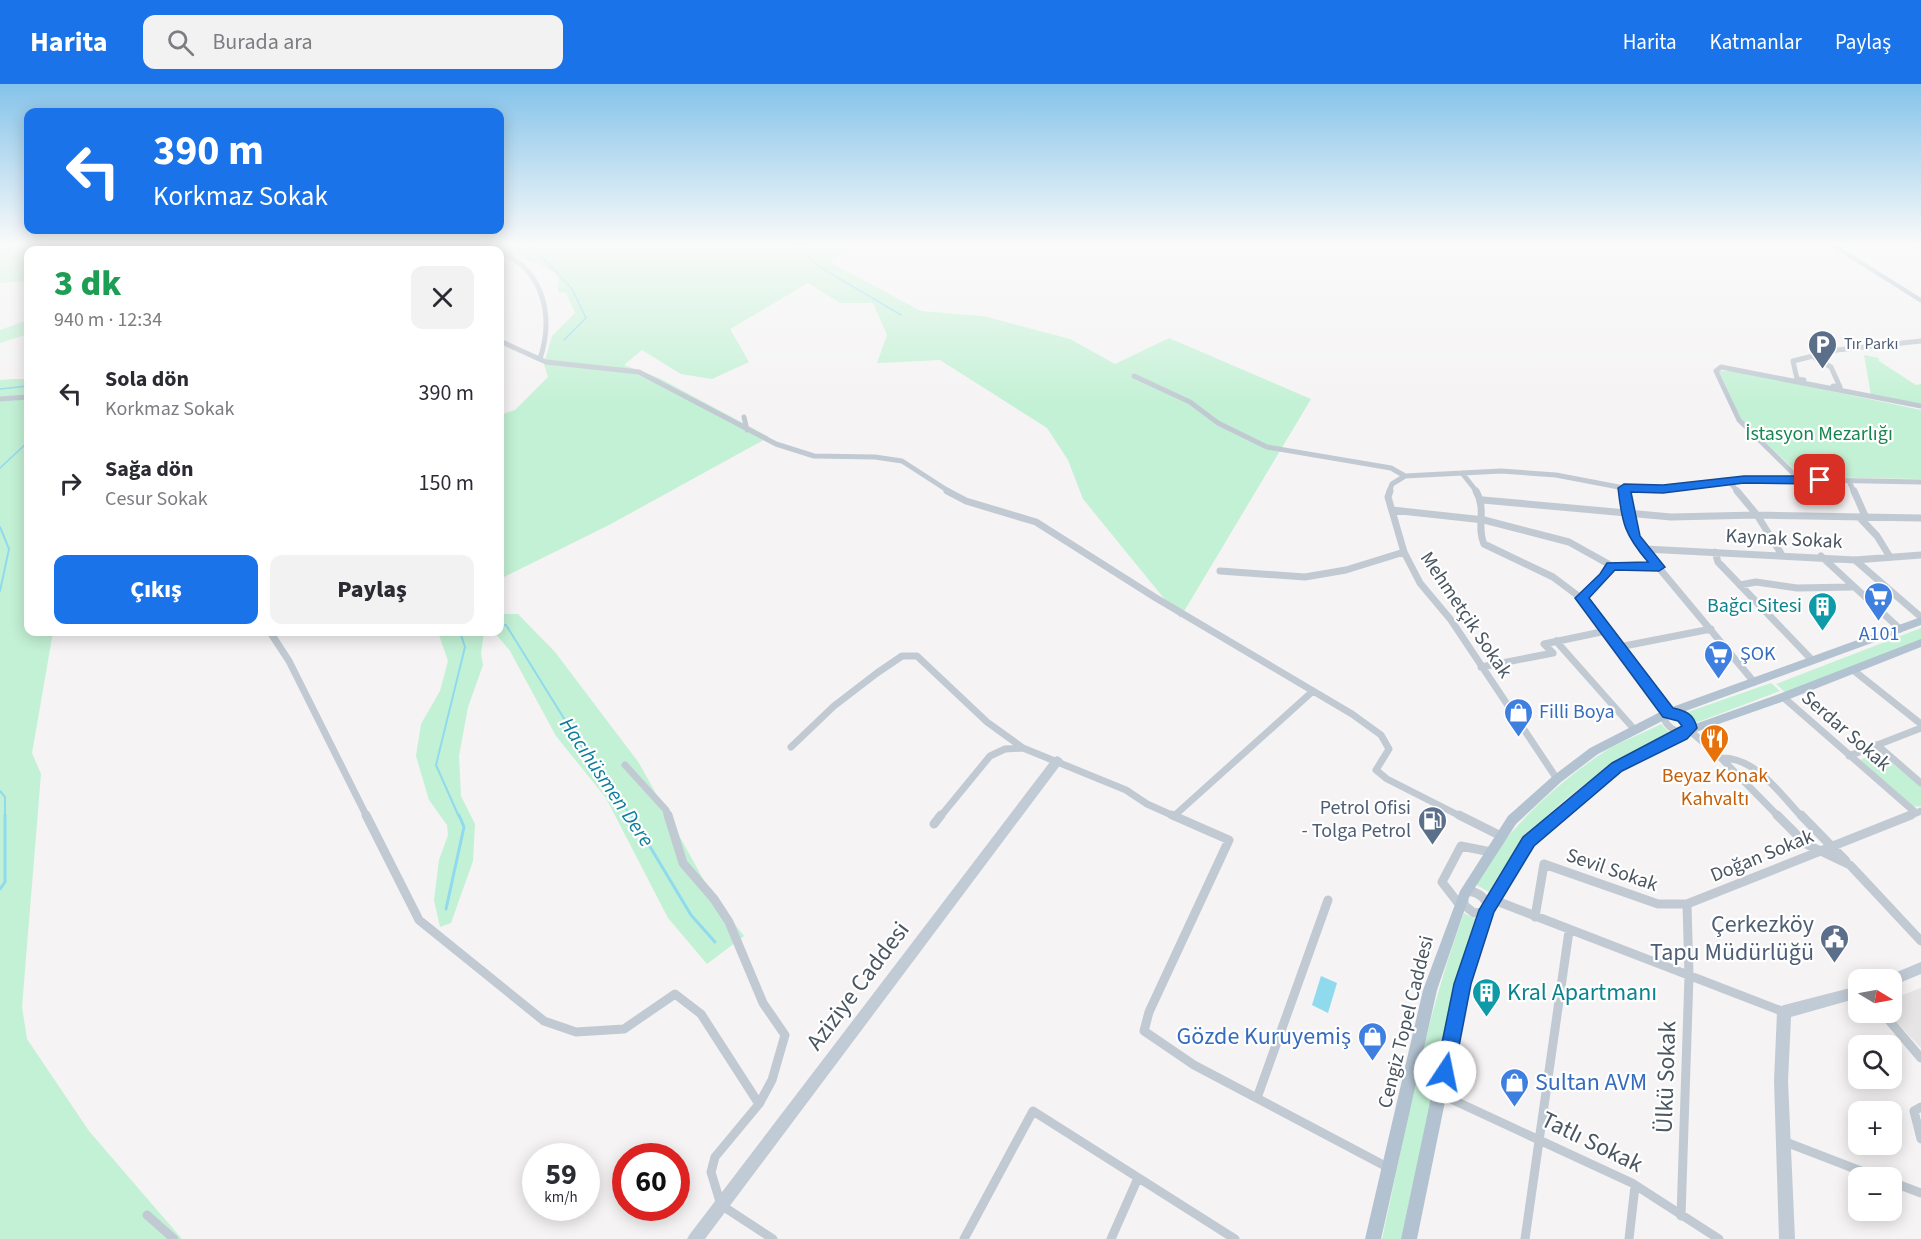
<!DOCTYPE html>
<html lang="tr">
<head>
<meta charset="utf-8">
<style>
  :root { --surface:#fff; --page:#f2f2f3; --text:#2b2b33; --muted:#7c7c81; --accent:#1a73e8 }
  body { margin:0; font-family:"Source Sans 3",sans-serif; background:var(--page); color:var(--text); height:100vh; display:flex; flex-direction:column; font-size:22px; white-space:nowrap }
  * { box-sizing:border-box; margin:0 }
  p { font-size:20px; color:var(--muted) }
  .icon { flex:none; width:33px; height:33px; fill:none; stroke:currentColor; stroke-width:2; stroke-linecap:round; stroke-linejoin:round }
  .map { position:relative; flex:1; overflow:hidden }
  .panel { position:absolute; left:24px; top:162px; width:480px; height:390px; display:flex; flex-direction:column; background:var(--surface); border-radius:12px; box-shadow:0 3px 15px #0003 }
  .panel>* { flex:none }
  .banner { position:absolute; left:24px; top:24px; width:480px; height:126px; border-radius:12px; box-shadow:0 3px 15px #0003; background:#1a73e8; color:#fff; overflow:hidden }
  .needle { width:39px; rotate:100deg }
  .fabs { position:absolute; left:1848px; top:885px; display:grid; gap:12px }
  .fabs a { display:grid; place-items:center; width:54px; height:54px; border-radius:12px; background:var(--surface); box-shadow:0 3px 15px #0003; font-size:30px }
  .speed { position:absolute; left:522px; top:1059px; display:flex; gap:12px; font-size:30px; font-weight:700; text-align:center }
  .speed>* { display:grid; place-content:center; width:78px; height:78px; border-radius:50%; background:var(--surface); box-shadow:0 3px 15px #0003; line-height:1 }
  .speed small { font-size:15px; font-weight:400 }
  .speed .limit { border:9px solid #d22; background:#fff; color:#111 }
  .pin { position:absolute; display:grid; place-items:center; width:51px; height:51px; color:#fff; margin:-26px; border-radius:12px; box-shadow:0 3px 9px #0006 }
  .me { position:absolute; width:66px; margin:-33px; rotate:11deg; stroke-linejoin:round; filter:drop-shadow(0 0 4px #0008) }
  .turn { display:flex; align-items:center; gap:21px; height:126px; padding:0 30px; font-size:27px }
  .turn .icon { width:78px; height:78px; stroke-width:2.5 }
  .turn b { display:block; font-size:42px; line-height:51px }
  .round { display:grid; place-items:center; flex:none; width:63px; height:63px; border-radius:12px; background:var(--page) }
  .headline { display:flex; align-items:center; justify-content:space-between; height:102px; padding:0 30px }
  h1 { font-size:36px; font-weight:800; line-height:45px; color:#1e9e55 }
  .cta { display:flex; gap:12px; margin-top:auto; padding:12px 30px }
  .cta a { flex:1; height:69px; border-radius:12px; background:var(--accent); color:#fff; font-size:24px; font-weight:800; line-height:69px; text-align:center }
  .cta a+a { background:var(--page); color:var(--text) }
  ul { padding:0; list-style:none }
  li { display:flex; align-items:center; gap:18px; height:90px; padding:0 30px }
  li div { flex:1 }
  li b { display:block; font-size:22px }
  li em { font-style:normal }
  header { display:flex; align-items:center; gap:36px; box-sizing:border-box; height:84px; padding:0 30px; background:var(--accent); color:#fff }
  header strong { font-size:28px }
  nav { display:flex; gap:33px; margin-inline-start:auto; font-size:21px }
  .search { width:420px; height:54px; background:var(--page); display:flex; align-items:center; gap:15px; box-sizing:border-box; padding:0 21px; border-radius:12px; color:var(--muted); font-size:22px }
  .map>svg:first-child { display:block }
</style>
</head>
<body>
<header>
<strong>Harita</strong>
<div class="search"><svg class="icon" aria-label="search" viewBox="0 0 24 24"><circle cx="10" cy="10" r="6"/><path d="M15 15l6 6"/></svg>Burada ara</div>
<nav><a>Harita</a><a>Katmanlar</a><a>Paylaş</a></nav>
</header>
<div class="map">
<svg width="1921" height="1155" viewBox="0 0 1921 1155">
  <rect width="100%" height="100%" fill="#f5f3f3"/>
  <path fill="#e6e4e5" d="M1921 904V964L1888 929 1892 928V915Z"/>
  <path fill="#c3f1d5" d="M0 159C18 159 47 154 62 166H28V197L0 199Z
    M392 159H858L830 178 921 227 983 232 1070 255 1115 280 1169 254 1311 315 1180 534 1083 415 1068 376 1047 344 940 276 877 279 887 251 873 219H840L808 199 730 245 749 278 712 295 681 290 642 266 624 281 659 294 769 353 609 441 500 495V331L515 326 548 293 544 280 552 252 575 229 566 209 558 208 559 191C498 156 452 166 385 166Z
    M28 236V250L0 259V246Z
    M1864 271 1879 274V277L1916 301 1921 300V321L1871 311Z
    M1719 287H1737L1921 326V395L1802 393 1741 335Z
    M12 295H28V548H53L32 669 41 690 22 923 27 955 89 1047 182 1155H0V296Z
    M500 530H518L555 568 639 679 712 811 744 852 707 880 668 834 606 714 556 652 510 567 494 548 484 549 481 569 483 581 468 623 459 672 461 712 475 740 473 777 451 839 440 843 434 816 439 776 448 751 447 741 429 716 416 672 421 640 440 607 448 577 438 548H500Z
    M1921 544V557L1786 609 1776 600Z
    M1771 599 1780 607 1693 640 1682 630Z
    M1661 640 1670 649C1596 686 1530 733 1489 808L1475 800C1501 750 1560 696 1607 666 1624 656 1644 649 1661 640Z
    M1878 668 1921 702V722L1911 723 1860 676Z
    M1464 829 1477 836 1461 880 1401 1155H1382C1406 1046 1425 934 1464 829Z"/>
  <path fill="#90daee" d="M1321 892 1337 899 1328 929 1312 921Z"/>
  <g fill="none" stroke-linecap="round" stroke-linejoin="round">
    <path stroke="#90daee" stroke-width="1.5" d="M529 159 572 205 586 234 564 256
      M796 159 818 182 901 231
      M402 166 411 159
      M0 305 28 302
      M0 384 28 358"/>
    <path stroke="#90daee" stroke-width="2" d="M0 443 9 465 0 507
      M500 542 506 541 591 678 632 733
      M0 707 5 713V733
      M459 733 436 681 465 563 460 548"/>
    <path stroke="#90daee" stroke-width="3" d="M631 731 691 831 715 858
      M0 805 5 798V731
      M446 825 464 743 459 731"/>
    <path stroke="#c1cad2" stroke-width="5" d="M421 166 449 163 491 166
      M500 168C544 186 554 232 540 275
      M500 257 546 278 639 288 776 360 814 372 875 373 902 377 950 408
      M1815 274 1831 283 1840 303 1833 302
      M1134 292 1190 318 1218 339 1267 363 1391 384 1405 392
      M1804 296 1797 295 1793 277 1837 266 1921 257
      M0 315 28 313
      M744 333 747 346
      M1462 389 1477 408
      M1728 396 1738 408
      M1800 396 1739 336 1716 287 1721 283 1921 322
      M1849 397 1854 408
      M1624 404 1625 408
      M1389 408 1392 400 1405 392 1501 387 1556 391 1624 404 1663 405 1728 396 1761 395 1921 398"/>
    <path stroke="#c1cad2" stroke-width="7" d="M947 407 966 417 1036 438 1156 514 1352 630 1381 651 1389 665 1376 686 1387 695 1462 733
      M1390 407 1388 413 1404 468 1420 499 1451 536 1557 695
      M1476 407C1487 426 1476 442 1484 460L1553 493 1581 514 1668 629
      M1624 407 1634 454 1754 598
      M1737 407 1757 431 1782 471
      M1854 407 1866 434
      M1483 416 1671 433 1757 431 1921 434
      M1392 426 1484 436 1569 458 1612 482 1659 483
      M1860 434 1877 452 1890 473
      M1645 465 1855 476 1921 471
      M1715 468 1718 478 1812 576
      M1821 472 1900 545
      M1855 476 1921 533
      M1220 487 1305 493 1346 486 1404 468
      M1740 501 1756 498 1797 504 1852 503
      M1581 514 1612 482
      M270 548 289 577 367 733
      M1556 557 1634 645
      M1619 563 1711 545
      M1481 583 1553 569 1544 560 1606 547
      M1853 586 1921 640
      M1783 613 1916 729
      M1668 629 1682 632 1690 641 1689 646C1678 650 1669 645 1664 635Z
      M1689 646 1718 671 1779 733
      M1877 661 1921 699
      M791 663 834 622 877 589 902 572H917L987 638 1023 664
      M1849 672 1921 644
      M1722 674C1757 674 1780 710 1802 733
      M625 681 666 726 668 733
      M1174 732 1313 607
      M940 733 990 672 1005 665 1023 664 1126 706 1147 720 1176 733
      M1907 733 1921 727"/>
    <path stroke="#c1cad2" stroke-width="9" d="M366 731 419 836 544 937 576 948 624 945 675 910 701 930 759 1020
      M668 731 683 779 714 815 729 838 763 919 785 951 772 996 759 1020 715 1073 711 1088 721 1121 773 1155
      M1172 731 1229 756 1149 928 1144 947 1194 981 1389 1084
      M1459 731 1501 752
      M1777 731 1806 760 1850 781 1921 857
      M1801 731 1846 777
      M934 740 941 731
      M1470 807C1479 809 1485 813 1488 822L1485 828 1474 829 1464 821V811Z
      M1494 816 1784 928
      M1459 820 1442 798 1461 762 1491 768
      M1535 833 1544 780 1658 820H1687
      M1882 928 1921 974
      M1440 1010 1632 1099 1719 1155
      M1257 1014 1328 816
      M1921 1023 1914 1027 1921 1055
      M1783 1057 1879 1094
      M1892 1098 1921 1109
      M147 1131 174 1155
      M1681 1132 1689 892 1687 820 1911 731
      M964 1155 1033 1027 1235 1155
      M1111 1155 1138 1094
      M1525 1155 1569 847
      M1629 1155 1635 1102"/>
    <path fill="#c1cbd6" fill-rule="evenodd" d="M1057 672 1061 674 1063 677 1061 680 705 1155H687L690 1150 1053 674Z
      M1921 878V890L1892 902V896H1886L1887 892Z
      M1858 902V914L1791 933 1788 997 1795 1155H1779L1774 997 1777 928 1779 923 1784 921Z"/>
    <path fill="#b3c2d1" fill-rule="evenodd" d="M1826 159H1834L1921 214V219Z
      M1921 533V541L1672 632 1598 670 1561 698 1516 740 1469 813 1437 906 1381 1155H1365L1423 906 1460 807 1508 732 1553 692 1590 664 1664 626Z
      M1921 555V563L1787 616 1693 649 1687 650 1621 686 1533 761 1493 828 1469 900 1417 1155H1401L1455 900 1483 822 1525 753 1613 680 1678 645 1684 644 1779 610Z"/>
    <path stroke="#b5b8bd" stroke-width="1.5" d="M1911 159 1921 166"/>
  </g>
  <linearGradient id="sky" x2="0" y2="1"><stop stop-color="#85c3ea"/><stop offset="0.5" stop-color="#fafafa"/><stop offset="1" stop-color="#fafafa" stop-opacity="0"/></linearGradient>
  <rect width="1921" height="321" fill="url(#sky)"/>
  <path fill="#1a73e8" stroke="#114b97" stroke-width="1.5" d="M1744 392H1820L1825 396 1820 400 1744 399 1663 409 1631 408 1640 452 1665 483 1659 487 1615 486 1589 514 1673 624C1686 627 1694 630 1697 644L1687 655 1622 687 1534 762 1494 828 1471 900 1454 988 1451 994 1445 997 1438 994 1436 988 1454 900 1479 826 1523 753 1612 679 1682 642 1678 637 1663 633 1575 514 1600 490 1607 479 1648 478C1625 451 1622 440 1618 404L1624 400 1663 401Z"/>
  <defs>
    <symbol id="parking-pin" viewBox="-11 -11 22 30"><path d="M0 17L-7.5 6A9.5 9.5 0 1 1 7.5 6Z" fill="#5c6f8a" stroke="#fff"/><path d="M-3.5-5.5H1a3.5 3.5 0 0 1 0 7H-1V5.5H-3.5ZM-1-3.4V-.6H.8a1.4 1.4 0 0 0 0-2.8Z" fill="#fff"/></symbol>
    <symbol id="supermarket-pin" viewBox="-11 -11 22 30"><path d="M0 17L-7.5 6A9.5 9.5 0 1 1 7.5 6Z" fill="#3f7fe0" stroke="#fff"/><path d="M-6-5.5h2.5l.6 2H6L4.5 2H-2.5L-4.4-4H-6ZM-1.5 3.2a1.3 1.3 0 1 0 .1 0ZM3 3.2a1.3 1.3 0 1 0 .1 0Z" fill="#fff"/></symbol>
    <symbol id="building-pin" viewBox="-11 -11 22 30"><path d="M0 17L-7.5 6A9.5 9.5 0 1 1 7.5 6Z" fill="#0f9aa8" stroke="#fff"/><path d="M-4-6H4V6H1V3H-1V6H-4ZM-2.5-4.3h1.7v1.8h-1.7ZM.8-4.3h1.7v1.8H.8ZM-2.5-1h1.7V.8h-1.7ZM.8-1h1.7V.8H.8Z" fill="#fff"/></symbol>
    <symbol id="shop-pin" viewBox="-11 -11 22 30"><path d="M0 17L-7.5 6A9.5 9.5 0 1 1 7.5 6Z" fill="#3f7fe0" stroke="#fff"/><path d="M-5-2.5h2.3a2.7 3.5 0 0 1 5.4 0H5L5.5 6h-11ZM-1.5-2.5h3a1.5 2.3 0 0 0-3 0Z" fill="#fff"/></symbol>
    <symbol id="restaurant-pin" viewBox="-11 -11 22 30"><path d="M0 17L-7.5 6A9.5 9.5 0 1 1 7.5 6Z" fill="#e8710a" stroke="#fff"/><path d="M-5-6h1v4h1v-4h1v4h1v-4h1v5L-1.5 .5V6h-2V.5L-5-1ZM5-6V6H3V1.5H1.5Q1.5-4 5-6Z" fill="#fff"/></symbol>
    <symbol id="fuel-pin" viewBox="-11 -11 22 30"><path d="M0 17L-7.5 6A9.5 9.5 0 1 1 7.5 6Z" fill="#5c6f8a" stroke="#fff"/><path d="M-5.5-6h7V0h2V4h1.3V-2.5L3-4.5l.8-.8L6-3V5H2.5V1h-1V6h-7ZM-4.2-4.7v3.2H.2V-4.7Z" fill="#fff"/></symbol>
    <symbol id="civic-pin" viewBox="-11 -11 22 30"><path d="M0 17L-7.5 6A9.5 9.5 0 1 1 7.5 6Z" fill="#5c6f8a" stroke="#fff"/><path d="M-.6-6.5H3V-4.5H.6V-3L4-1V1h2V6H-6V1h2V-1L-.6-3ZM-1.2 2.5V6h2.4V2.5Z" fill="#fff"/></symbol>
  </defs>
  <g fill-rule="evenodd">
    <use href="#parking-pin" x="1806" y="244" width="33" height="45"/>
    <use href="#supermarket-pin" x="1862" y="496" width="33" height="45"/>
    <use href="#building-pin" x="1806" y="506" width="33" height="45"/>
    <use href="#supermarket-pin" x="1702" y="554" width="33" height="45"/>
    <use href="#shop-pin" x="1502" y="612" width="33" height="45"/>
    <use href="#restaurant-pin" x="1698" y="638" width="33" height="45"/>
    <use href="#fuel-pin" x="1416" y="720" width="33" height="45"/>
    <use href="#civic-pin" x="1818" y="838" width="33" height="45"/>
    <use href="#building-pin" x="1470" y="892" width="33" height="45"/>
    <use href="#shop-pin" x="1356" y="936" width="33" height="45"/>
    <use href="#shop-pin" x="1498" y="982" width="33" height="45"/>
  </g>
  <g text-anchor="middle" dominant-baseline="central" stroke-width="4.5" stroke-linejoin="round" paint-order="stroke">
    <g font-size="16" fill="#4e5e75" stroke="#fff" text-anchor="start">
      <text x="1844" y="260">Tır Parkı</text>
    </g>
    <g font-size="20" fill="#17864f" stroke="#fff">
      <text x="1819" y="350">İstasyon Mezarlığı</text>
    </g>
    <g font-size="20" fill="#4a5661" stroke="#fff">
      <text transform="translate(1784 455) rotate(3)">Kaynak Sokak</text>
      <text transform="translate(1466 531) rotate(56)">Mehmetçik Sokak</text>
      <text transform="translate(1846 647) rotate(41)">Serdar Sokak</text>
      <text transform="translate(1762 772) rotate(-22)">Doğan Sokak</text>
      <text transform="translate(1612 786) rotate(19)">Sevil Sokak</text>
      <text transform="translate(1406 938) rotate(-76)">Cengiz Topel Caddesi</text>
    </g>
    <g font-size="20" fill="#0d838f" stroke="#fff" text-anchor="end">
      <text x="1802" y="522">Bağcı Sitesi</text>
    </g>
    <g font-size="20" fill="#366cbe" stroke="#fff" text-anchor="start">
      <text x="1879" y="550" text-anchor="middle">A101</text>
      <text x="1740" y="570">ŞOK</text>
      <text x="1539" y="628">Filli Boya</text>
    </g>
    <g font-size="20" fill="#c56008" stroke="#fff">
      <text x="1715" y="692">Beyaz Konak<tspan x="1715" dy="23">Kahvaltı</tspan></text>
    </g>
    <g font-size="20" fill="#4e5e75" stroke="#fff" text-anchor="end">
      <text x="1411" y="724">Petrol Ofisi<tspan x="1411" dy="23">- Tolga Petrol</tspan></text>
    </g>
    <g font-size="21" font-style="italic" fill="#0c7c9b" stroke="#fff">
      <text transform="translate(607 698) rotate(56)">Hacıhüsmen Dere</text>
    </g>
    <g font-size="24" fill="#4e5e75" stroke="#fff" text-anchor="end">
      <text x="1814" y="840">Çerkezköy<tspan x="1814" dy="28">Tapu Müdürlüğü</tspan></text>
    </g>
    <g font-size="24" fill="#4a5661" stroke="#fff">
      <text transform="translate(858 902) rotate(-53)">Aziziye Caddesi</text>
      <text transform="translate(1666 993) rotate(-88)">Ülkü Sokak</text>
      <text transform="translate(1592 1058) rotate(26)">Tatlı Sokak</text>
    </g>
    <g font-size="24" fill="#0d838f" stroke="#fff" text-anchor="start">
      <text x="1507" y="908">Kral Apartmanı</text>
    </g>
    <g font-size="24" fill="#366cbe" stroke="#fff" text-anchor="end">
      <text x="1351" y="952">Gözde Kuruyemiş</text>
      <text x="1535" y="998" text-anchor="start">Sultan AVM</text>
    </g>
  </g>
</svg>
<div class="fabs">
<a><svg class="needle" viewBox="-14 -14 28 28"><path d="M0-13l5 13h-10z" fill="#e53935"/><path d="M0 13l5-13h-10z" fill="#7c7c81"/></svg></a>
<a><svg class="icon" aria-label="search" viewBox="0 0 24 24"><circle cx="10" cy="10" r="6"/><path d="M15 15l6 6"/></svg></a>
<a>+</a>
<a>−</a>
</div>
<div class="speed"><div>59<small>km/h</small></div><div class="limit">60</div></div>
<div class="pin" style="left:1820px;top:396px;background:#d93025"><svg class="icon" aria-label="arrive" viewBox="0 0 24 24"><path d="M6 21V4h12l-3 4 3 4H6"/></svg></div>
<svg class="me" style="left:1445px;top:988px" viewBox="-20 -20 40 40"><circle r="19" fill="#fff"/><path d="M0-13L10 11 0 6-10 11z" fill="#1a73e8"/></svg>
<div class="banner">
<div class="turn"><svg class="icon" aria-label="left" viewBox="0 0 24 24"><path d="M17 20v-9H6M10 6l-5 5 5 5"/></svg><div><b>390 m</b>Korkmaz Sokak</div></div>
</div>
<section class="panel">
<div class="headline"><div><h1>3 dk</h1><p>940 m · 12:34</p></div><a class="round"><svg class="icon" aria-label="close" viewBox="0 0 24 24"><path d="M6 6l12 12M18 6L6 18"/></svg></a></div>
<ul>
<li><svg class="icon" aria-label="left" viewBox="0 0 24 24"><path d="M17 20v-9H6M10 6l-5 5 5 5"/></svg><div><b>Sola dön</b><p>Korkmaz Sokak</p></div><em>390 m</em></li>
<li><svg class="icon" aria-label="right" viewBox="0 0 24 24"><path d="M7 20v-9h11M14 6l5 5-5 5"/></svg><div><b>Sağa dön</b><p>Cesur Sokak</p></div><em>150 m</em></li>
</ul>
<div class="cta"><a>Çıkış</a><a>Paylaş</a></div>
</section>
</div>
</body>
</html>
